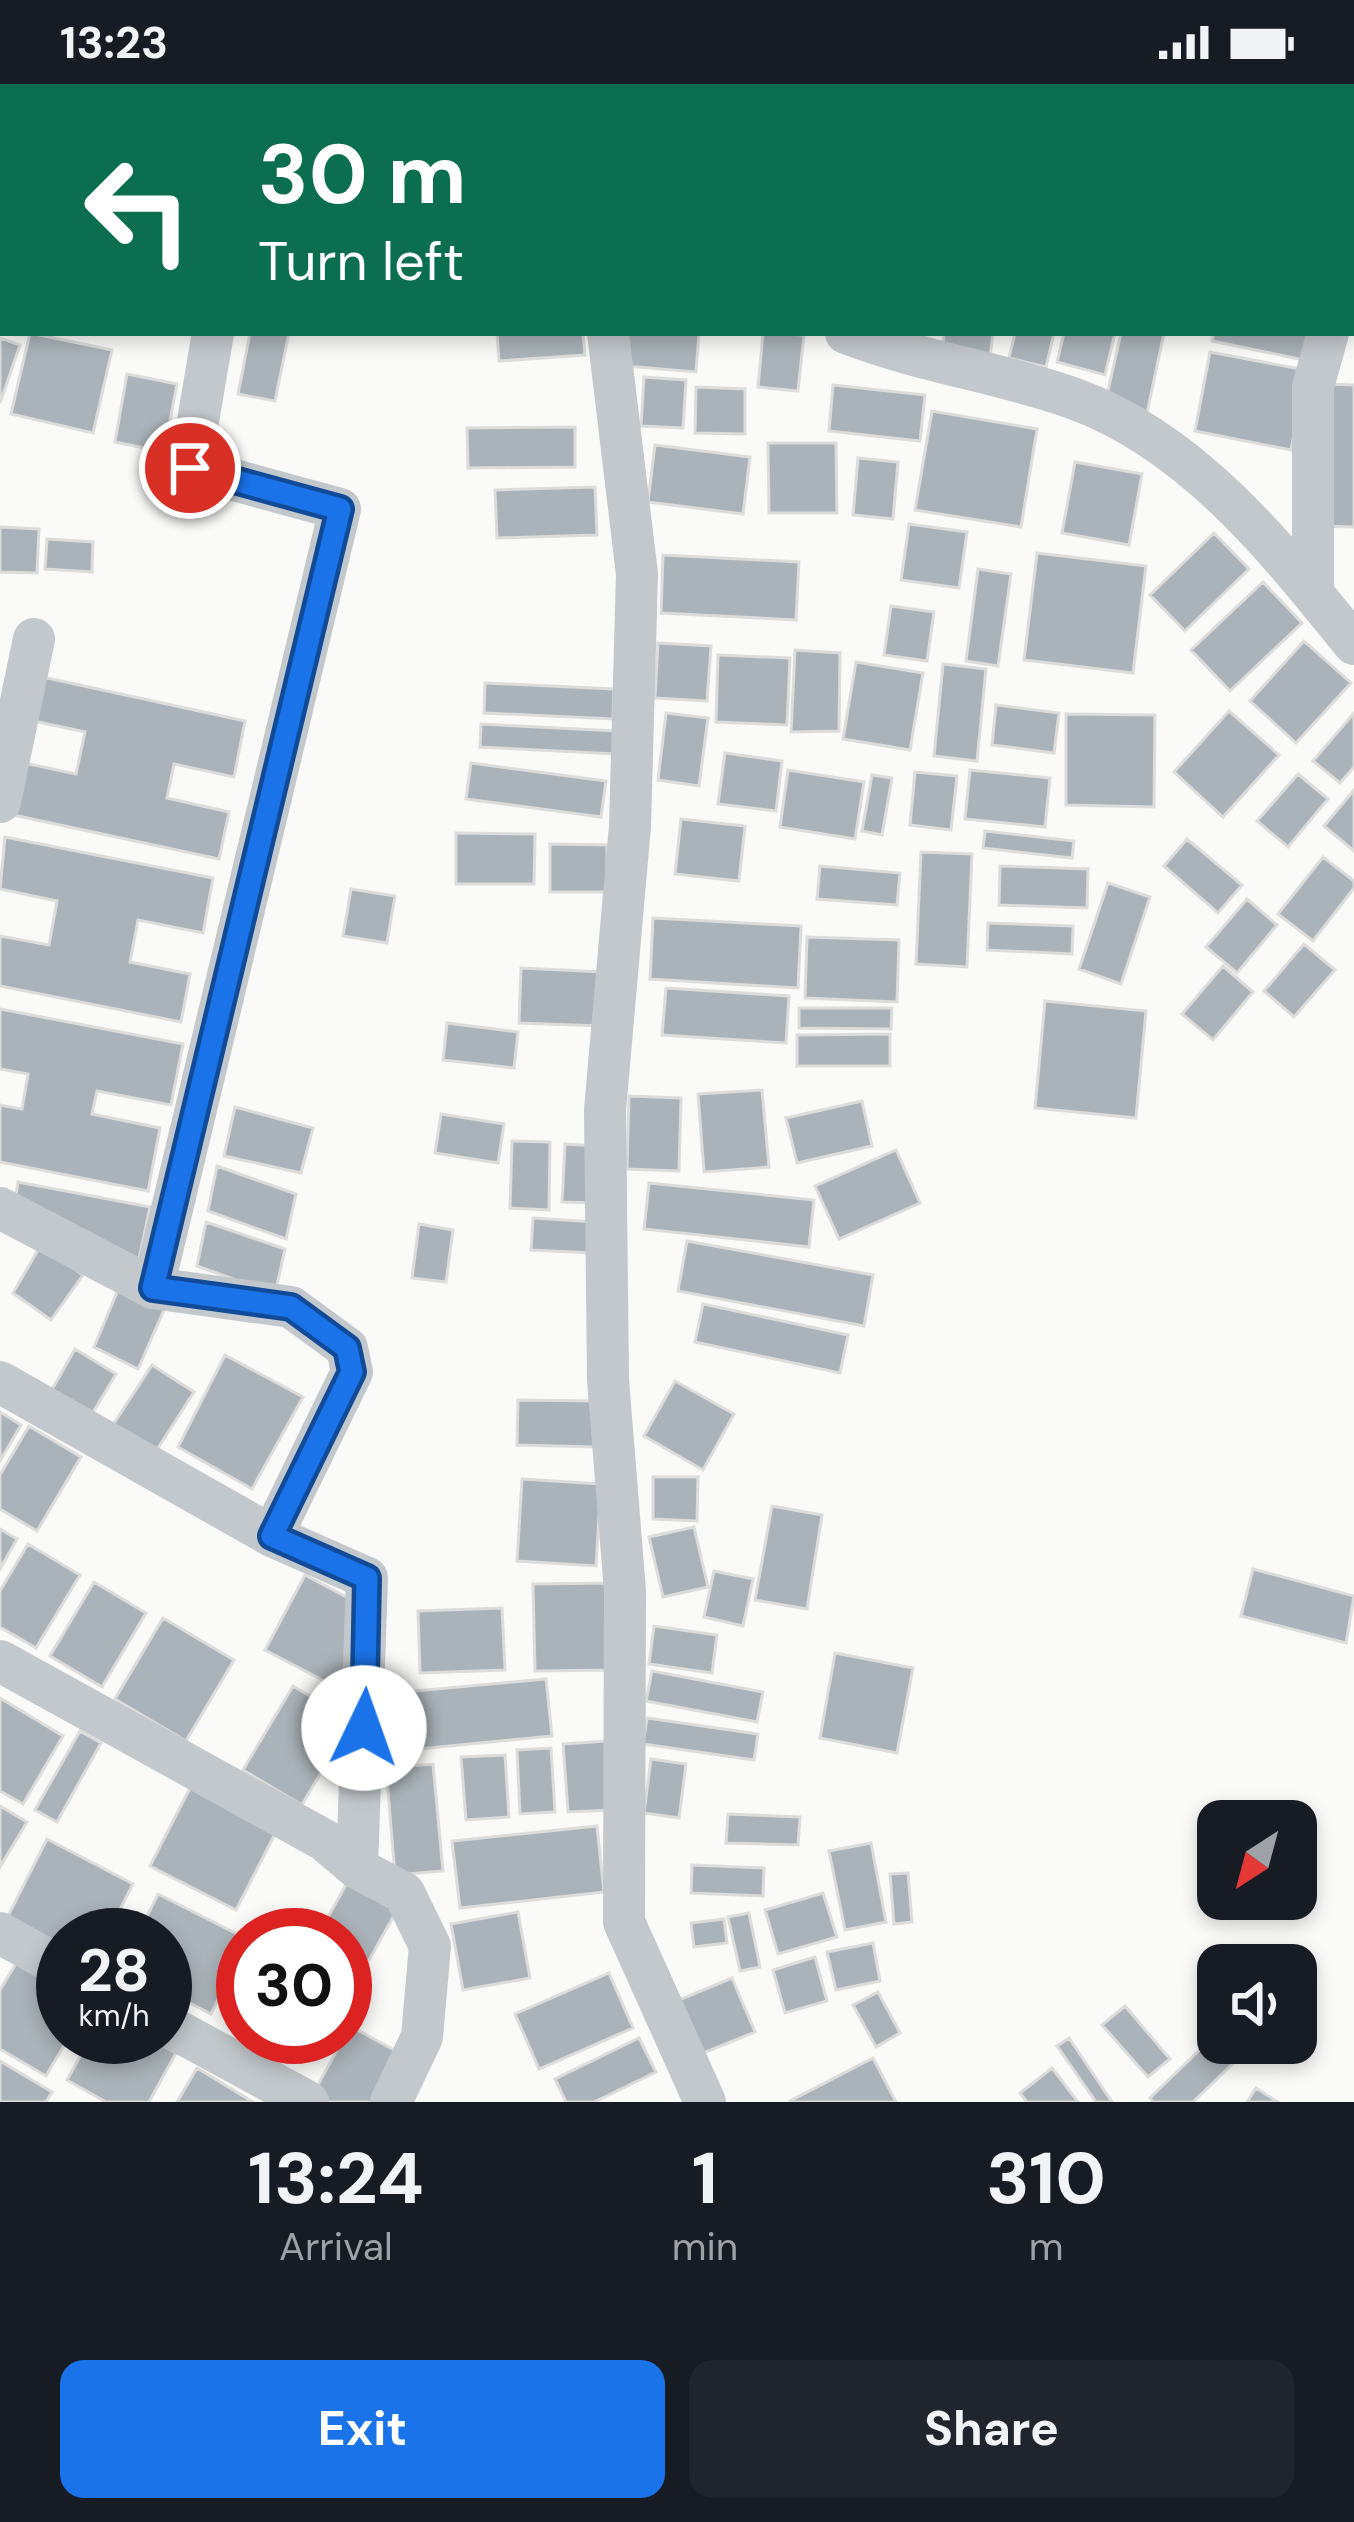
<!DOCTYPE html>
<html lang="en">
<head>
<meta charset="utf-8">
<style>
  :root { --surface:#171b24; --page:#20242c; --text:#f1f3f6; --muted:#9ea1a6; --accent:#1a73e8 }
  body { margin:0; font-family:"DM Sans",sans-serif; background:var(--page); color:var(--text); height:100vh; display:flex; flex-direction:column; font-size:45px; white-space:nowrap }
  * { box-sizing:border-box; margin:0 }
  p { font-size:39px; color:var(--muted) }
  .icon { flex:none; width:66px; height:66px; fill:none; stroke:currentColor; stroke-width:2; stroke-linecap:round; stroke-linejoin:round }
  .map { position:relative; height:2018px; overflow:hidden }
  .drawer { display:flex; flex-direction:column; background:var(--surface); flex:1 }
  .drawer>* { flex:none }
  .guide { position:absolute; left:0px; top:0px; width:1356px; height:252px; box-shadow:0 6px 18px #0003; background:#0b6e4f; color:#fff; overflow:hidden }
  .needle { width:78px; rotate:216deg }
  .controls { position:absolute; left:1197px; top:1716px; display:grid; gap:24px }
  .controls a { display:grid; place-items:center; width:120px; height:120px; border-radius:24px; background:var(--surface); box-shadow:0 6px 18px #0003; font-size:60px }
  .speed { position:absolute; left:36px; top:1824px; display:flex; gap:24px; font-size:60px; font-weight:700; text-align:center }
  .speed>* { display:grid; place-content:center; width:156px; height:156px; border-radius:50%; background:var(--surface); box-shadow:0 6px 18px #0003; line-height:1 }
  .speed small { font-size:30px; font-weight:400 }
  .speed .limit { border:18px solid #d22; background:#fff; color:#111 }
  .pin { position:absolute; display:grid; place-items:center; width:102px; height:102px; color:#fff; margin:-51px; border:6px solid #fff; border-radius:50%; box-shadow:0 3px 12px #0007 }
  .me { position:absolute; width:132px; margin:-66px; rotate:3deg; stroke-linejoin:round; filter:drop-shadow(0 0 9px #0008) }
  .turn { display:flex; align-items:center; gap:42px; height:252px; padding:0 60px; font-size:54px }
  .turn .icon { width:156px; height:156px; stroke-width:2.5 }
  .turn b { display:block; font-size:84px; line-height:102px }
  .eta { display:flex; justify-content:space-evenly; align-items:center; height:204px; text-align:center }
  .eta b { font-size:72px; font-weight:700; line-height:84px }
  .cta { display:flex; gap:24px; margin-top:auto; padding:24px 60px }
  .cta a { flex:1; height:138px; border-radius:24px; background:var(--accent); color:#fff; font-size:48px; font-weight:700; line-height:138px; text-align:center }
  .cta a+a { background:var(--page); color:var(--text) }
  .status { display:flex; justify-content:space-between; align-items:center; height:84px; padding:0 60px; background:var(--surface); direction:ltr }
  .status svg { height:33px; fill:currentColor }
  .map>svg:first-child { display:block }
</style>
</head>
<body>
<div class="status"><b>13:23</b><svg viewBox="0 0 49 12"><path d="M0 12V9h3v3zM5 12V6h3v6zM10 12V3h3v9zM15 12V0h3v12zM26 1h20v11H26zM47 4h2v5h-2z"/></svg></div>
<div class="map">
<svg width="1354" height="2018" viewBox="0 0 1354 2018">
  <rect width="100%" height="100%" fill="#fafaf8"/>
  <path fill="#aab3b9" stroke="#dcdcda" stroke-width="3" d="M207 0H271L274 2 205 3Z
    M322 0H395L397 3H324Z
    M450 0H520L524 3H453Z
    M554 0H608L619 3H554Z
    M1213 0H1284L1286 3H1208Z
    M30 249 112 266 93 349 11 330Z
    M250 249H289L275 317 238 310Z
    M497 249H583L585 271 499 277Z
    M627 249H699L696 288 625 282Z
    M763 249 804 251 798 307 758 303Z
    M944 249H993L990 274 942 268Z
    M1015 249H1054L1046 283 1009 274Z
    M1064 249H1115L1105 291 1057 278Z
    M1121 249H1164L1147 329 1105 320Z
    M1214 249H1311L1314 278 1212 257Z
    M0 254 20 261 0 319Z
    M1210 268 1306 286 1291 366 1195 347Z
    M127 290 177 300 164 368 115 358Z
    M644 293 686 296 683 344 641 342Z
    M1325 300 1354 301V443L1319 442Z
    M833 301 925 311 920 357 829 347Z
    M696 303 745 305V350L695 349Z
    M932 327 1037 345 1021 443 915 426Z
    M575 343V383L468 384 467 344Z
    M768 359H836L837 429H769Z
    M655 361 750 373 743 430 648 418Z
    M858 374 898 378 893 435 853 431Z
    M1075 378 1142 390 1129 461 1062 449Z
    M595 403 597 451 497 454 495 406Z
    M909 440 967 448 959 504 901 496Z
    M0 443 39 445 37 489 0 488Z
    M1214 449 1249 485 1185 547 1150 511Z
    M47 455 93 458 92 488 45 485Z
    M1037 469 1146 482 1133 589 1024 576Z
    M663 471 799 478 796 536 661 529Z
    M978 485 1011 490 998 582 966 577Z
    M1263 498 1302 539 1230 607 1191 566Z
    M891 522 934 528 927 577 884 571Z
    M1304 557 1351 599 1296 659 1250 617Z
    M658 559 711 562 707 617 655 614Z
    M795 566 840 569 839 647 791 648Z
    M718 571 790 574 787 641 716 638Z
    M856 578 923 589 910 666 843 655Z
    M943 580 986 585 977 677 934 672Z
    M38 592 245 637 234 693 174 680 167 714 229 728 219 775 4 729 15 677 76 690 85 648 29 636Z
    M485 599 614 605 613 635 484 629Z
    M996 621 1059 629 1054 669 992 661Z
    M1229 627 1279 671 1223 733 1174 688Z
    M666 629 708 634 699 702 658 696Z
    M1354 629V683L1340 699 1313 677Z
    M1066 630 1155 631 1154 723 1066 721Z
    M481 640 616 647 615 670 480 663Z
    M725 669 782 677 776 727 718 720Z
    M471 679 606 697 601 733 466 715Z
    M788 686 864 698 855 755 780 743Z
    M970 686 1050 694 1045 743 965 735Z
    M915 688 957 692 951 746 910 741Z
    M1298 690 1328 715 1288 763 1257 737Z
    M872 691 892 694 882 751 862 747Z
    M1354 706V767L1324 742Z
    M681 735 745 742 739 797 675 790Z
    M985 747 1074 757 1072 774 983 764Z
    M456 749 535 750 534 800H456Z
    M5 753 213 794 203 849 138 836 130 878 190 890 181 938 0 902V852L49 861 57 817 0 805Z
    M1187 755 1242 801 1218 829 1164 782Z
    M550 760 607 761V808H550Z
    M921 768 972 770 967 883 916 880Z
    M1323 773 1354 797V804L1313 857 1278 830Z
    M820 782 900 789 897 821 817 815Z
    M1000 782 1088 785 1087 824 999 821Z
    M1108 799 1150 813 1121 900 1079 885Z
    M351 805 395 812 387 859 343 852Z
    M1247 815 1277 841 1237 889 1206 863Z
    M653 834 801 842 798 904 650 895Z
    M988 839 1073 842 1072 870 987 866Z
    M807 853 899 856 897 918 805 914Z
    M1304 860 1335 886 1294 933 1264 907Z
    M1223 882 1253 908 1213 956 1182 930Z
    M521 884 603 888 601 942 519 939Z
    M666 904 789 912 786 959 662 951Z
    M1045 917 1146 927 1136 1034 1035 1024Z
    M799 924H892L891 945 799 944Z
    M0 925 183 960 171 1021 97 1007 92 1030 160 1044 148 1107 0 1078V1021L22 1025 28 990 0 985Z
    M447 939 518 948 514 984 443 976Z
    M890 950V982H797V951Z
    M762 1006 769 1083 704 1088 698 1010Z
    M629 1012 681 1014 679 1087 627 1085Z
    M862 1017 872 1062 797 1079 786 1034Z
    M235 1023 313 1044 301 1089 224 1072Z
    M441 1030 504 1040 498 1079 435 1069Z
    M512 1057 550 1058 549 1126 510 1124Z
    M565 1060 598 1062 596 1119 562 1118Z
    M896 1066 920 1119 839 1155 815 1102Z
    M217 1082 296 1110 286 1155 208 1127Z
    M18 1098 150 1123 137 1184 14 1125Z
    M649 1099 814 1116 809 1163 644 1145Z
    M533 1134 595 1138 594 1169 531 1166Z
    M206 1138 285 1165 275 1210 197 1182Z
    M419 1140 453 1146 446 1198 412 1194Z
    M687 1157 873 1191 864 1242 678 1207Z
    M41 1161 83 1191 51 1236 13 1209Z
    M121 1199 167 1219 138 1285 94 1263Z
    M703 1220 848 1251 840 1289 695 1258Z
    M75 1265 116 1290 89 1335 50 1309Z
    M225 1271 303 1313 252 1405 178 1363Z
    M152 1281 194 1308 149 1378 107 1350Z
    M675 1297 734 1330 703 1386 644 1352Z
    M518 1316 597 1317 596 1363 517 1361Z
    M0 1328 21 1341 0 1377Z
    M29 1342 81 1373 37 1447 0 1425V1391Z
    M653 1393H698L697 1437 653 1435Z
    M522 1395 601 1400 596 1482 517 1477Z
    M772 1422 822 1431 807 1525 755 1516Z
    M694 1443 708 1503 663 1513 649 1453Z
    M0 1445 17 1455 0 1485Z
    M28 1460 80 1491 36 1564 0 1543V1507Z
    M1253 1485 1354 1512 1346 1559 1241 1532Z
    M714 1487 753 1495 743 1542 704 1533Z
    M305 1491 365 1523 355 1613 265 1566Z
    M94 1498 146 1529 102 1603 50 1572Z
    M612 1499 614 1586 535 1587 533 1500Z
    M502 1524 505 1586 420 1589 418 1527Z
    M163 1534 234 1576 186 1657 115 1615Z
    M654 1542 717 1551 712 1589 649 1580Z
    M835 1569 913 1584 897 1669 820 1654Z
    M652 1587 763 1608 757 1638 646 1617Z
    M546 1595 552 1652 419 1665 414 1607Z
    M293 1602 351 1637 302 1721 243 1686Z
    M0 1614 63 1652 23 1720 0 1707Z
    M647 1634 758 1650 754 1676 643 1660Z
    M80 1647 101 1659 57 1738 35 1726Z
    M607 1657 612 1726 568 1728 563 1660Z
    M551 1664 555 1728 520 1730 517 1666Z
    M505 1671 509 1733 466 1736 461 1673Z
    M651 1675 686 1680 679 1734 644 1729Z
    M433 1680 443 1787 395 1791 386 1684Z
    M190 1704 276 1748 236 1826 150 1782Z
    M0 1722 27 1738 0 1783Z
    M728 1730 800 1733 798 1761 726 1759Z
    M597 1742 604 1808 460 1824 452 1757Z
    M47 1755 133 1800 107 1851H63V1863L7 1834Z
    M871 1759 886 1838 845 1846 829 1767Z
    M692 1781 764 1784 763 1812 691 1809Z
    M908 1789 912 1838 894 1840 890 1790Z
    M347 1799 397 1826 359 1894 345 1886V1851H318Z
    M823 1809 837 1853 778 1870 765 1826Z
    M158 1810 243 1853V1866L211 1930 165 1906V1851H138Z
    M518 1828 530 1894 463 1906 451 1840Z
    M749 1829 760 1883 740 1887 728 1833Z
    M724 1835 727 1859 694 1863 691 1839Z
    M873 1859 880 1897 836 1906 827 1868Z
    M815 1873 827 1917 785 1929 773 1886Z
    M17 1878 63 1905V1953H69L46 1992 0 1965V1906Z
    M609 1889 633 1944 539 1985 515 1930Z
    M732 1894 755 1948 696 1972 674 1918Z
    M878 1908 900 1949 876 1963 853 1921Z
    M243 1918V1945L231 1938Z
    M1125 1922 1170 1975 1148 1993 1102 1941Z
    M350 1942 400 1969 373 2018H329L313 2010Z
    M1218 1948V1959H1244L1249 1964 1193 2018H1153L1150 2014Z
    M91 1953H148L176 1969 149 2018H106L67 1996Z
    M256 1953H285L278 1966Z
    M639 1954 656 1988 594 2018H566L555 1995Z
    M1069 1954 1112 2018H1096L1057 1962Z
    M873 1974 896 2018H790V2017Z
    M0 1977 52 2008 46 2018H0Z
    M197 1984 253 2018H177Z
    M1052 1984 1078 2018H1027L1020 2009Z
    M1256 2004 1278 2018H1247Z"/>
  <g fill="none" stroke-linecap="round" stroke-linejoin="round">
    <path stroke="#c3c8cc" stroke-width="42" d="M427 0 429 3
      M1301 0 1304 3
      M1353 47 1354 48
      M1353 97 1354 82
      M608 249 637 490 630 742 605 1026 608 1296 625 1507 624 1838 705 2018
      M846 249C920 278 1000 288 1075 315 1193 358 1278 466 1354 560
      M1313 509V303L1328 249
      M0 718 34 555
      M0 1124 153 1204 291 1223 347 1264 352 1288 272 1452
      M153 1204 340 425 190 384 213 249
      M0 1298 272 1452 367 1494 357 1784
      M0 1577 324 1756 357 1784 404 1809 430 1862 422 1953 391 2018
      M0 1849 63 1884
      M165 1940 308 2018"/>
  </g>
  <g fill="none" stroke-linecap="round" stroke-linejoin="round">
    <defs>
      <path id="route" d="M190 384 340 425 153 1204 291 1223 347 1264 352 1288 272 1452 367 1494 364 1644"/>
    </defs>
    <use href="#route" stroke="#114b97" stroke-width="30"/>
    <use href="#route" stroke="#1a73e8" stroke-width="21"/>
  </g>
</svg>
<div class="controls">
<a><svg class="needle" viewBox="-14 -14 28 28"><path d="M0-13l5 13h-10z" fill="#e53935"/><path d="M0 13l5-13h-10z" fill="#9ea1a6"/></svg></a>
<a><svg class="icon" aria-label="sound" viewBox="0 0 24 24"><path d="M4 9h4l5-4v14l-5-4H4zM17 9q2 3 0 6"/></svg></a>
</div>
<div class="speed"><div>28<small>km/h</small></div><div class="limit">30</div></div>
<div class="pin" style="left:190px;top:384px;background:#d93025"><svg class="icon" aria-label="arrive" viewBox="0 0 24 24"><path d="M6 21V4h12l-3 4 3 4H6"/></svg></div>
<svg class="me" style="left:364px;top:1644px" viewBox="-20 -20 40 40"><circle r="19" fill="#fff"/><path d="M0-13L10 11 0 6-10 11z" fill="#1a73e8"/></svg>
<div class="guide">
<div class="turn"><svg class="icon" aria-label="left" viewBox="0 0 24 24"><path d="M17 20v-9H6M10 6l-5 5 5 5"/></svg><div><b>30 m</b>Turn left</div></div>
</div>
</div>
<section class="drawer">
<div class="eta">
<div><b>13:24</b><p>Arrival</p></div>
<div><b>1</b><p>min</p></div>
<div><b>310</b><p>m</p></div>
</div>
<div class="cta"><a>Exit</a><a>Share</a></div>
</section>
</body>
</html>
